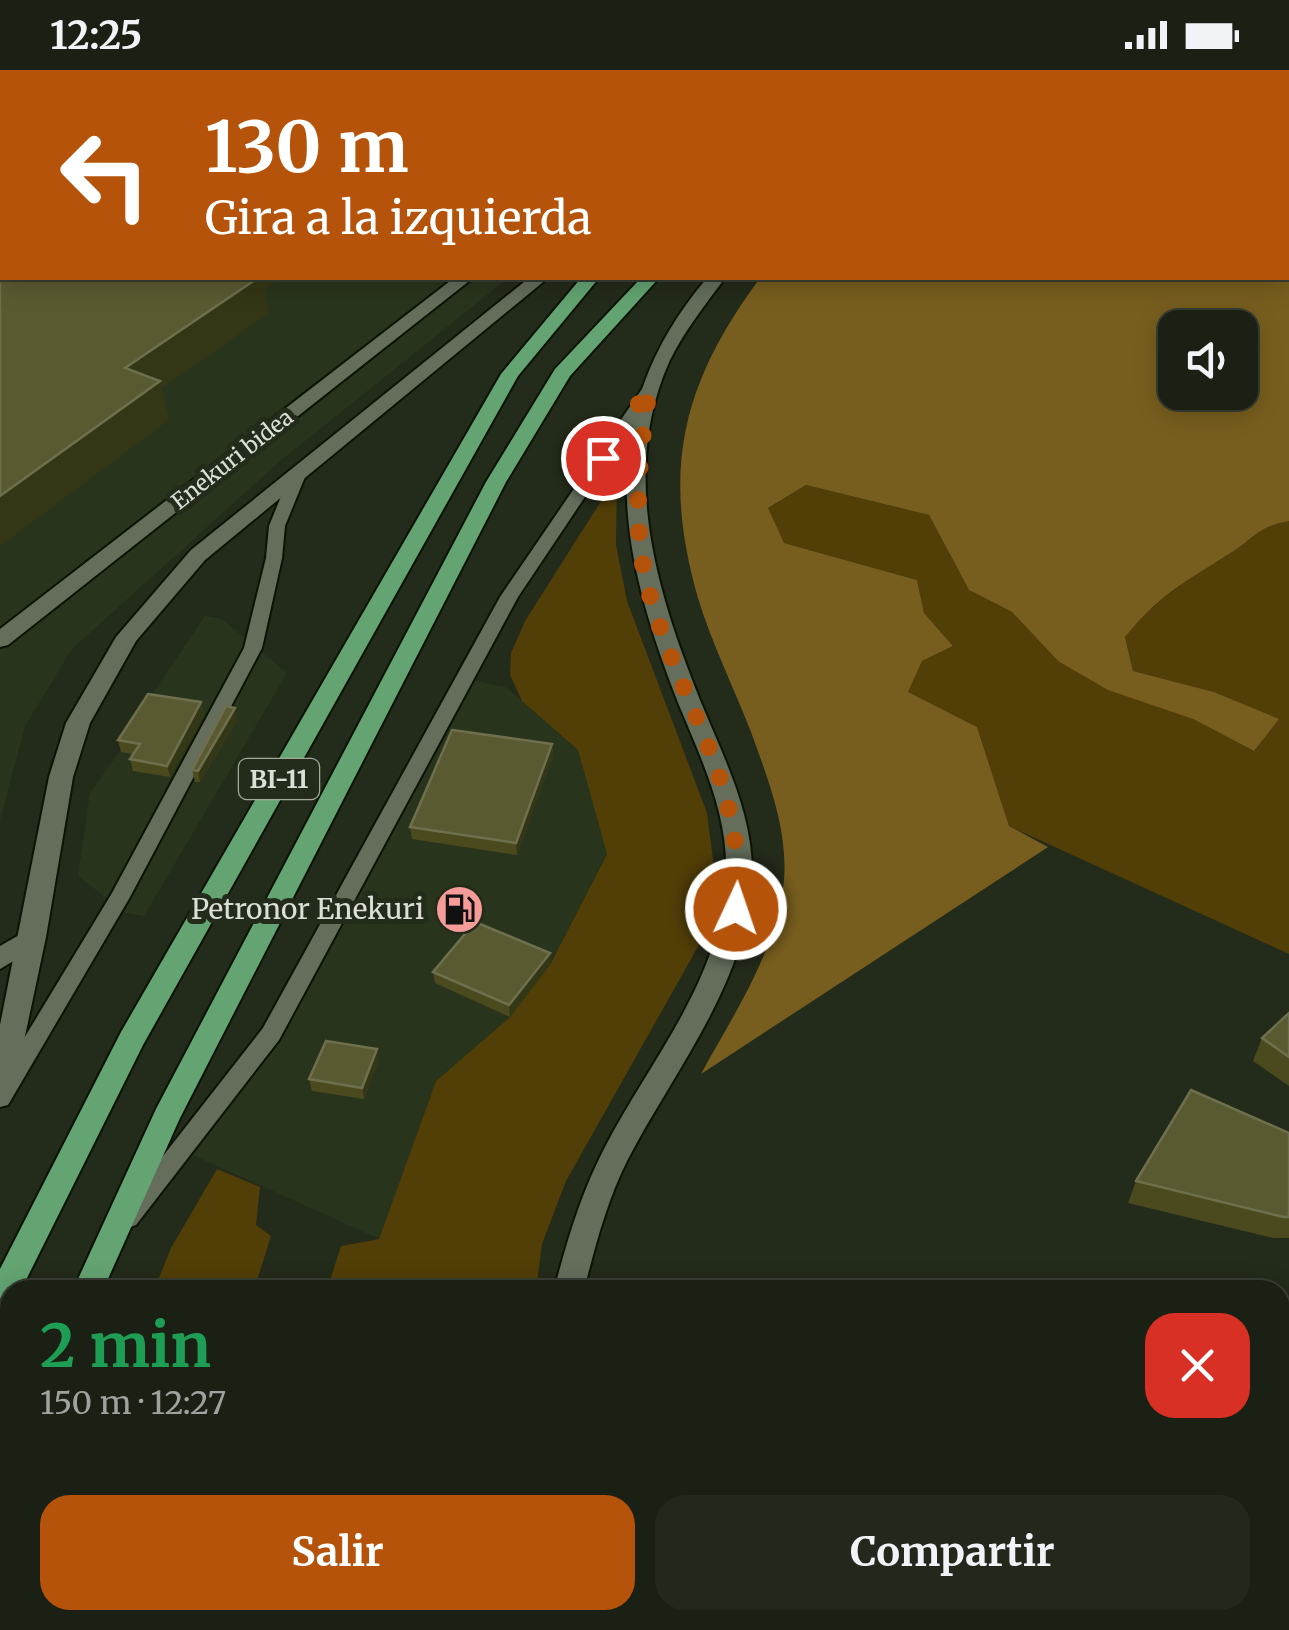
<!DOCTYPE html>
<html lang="es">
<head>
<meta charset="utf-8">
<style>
  :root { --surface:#1a2014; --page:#23281d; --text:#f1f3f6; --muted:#9fa3a0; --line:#383e34; --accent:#b45309 }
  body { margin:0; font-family:Merriweather,serif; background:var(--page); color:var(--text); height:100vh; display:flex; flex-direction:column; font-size:38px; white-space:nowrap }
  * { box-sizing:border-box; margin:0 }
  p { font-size:32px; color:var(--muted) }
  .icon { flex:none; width:55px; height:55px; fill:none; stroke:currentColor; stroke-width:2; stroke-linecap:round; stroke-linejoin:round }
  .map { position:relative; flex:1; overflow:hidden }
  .side { position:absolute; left:0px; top:1210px; width:1290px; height:350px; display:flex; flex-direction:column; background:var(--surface); border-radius:30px 30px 0 0; box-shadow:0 5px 25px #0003,0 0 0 2px var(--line) }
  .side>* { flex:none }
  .banner { position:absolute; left:0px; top:0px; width:1290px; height:210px; box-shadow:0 5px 25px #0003,0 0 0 2px var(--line); background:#b45309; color:#fff; overflow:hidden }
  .buttons { position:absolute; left:1158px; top:240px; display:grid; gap:20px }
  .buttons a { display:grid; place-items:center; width:100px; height:100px; border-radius:20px; background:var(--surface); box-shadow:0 5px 25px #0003,0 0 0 2px var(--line); font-size:50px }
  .pin { position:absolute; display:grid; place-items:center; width:85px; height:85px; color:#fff; margin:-42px; border:5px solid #fff; border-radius:50%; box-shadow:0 2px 10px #0007 }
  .me { position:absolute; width:110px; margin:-55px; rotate:3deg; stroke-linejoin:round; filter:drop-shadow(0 0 8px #0008) }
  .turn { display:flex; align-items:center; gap:35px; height:210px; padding:0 40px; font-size:45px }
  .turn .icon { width:130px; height:130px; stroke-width:2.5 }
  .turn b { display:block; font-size:70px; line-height:85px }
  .round { display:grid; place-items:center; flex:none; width:105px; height:105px; border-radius:30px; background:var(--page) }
  .summary { display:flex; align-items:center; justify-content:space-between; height:170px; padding:0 40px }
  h1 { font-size:60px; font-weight:700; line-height:75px; color:#1e9e55 }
  .primary-button { display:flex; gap:20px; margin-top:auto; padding:20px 40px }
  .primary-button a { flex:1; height:115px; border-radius:30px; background:var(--accent); color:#fff; font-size:40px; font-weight:700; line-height:115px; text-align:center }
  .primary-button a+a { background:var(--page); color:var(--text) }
  .status { display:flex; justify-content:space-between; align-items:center; height:70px; padding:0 50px; background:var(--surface); direction:ltr }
  .status svg { height:28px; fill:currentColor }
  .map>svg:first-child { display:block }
</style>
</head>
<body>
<div class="status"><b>12:25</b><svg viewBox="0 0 49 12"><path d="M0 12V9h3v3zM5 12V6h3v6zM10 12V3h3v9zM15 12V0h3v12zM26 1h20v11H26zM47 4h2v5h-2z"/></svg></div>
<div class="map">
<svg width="1289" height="1560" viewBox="0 0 1289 1560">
  <rect width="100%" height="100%" fill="#232b1a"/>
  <path fill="#29341d" d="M0 12 2 208H508L279 392 72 579 25 656 0 751Z
    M205 546 222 549 287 603 144 846 126 843 78 806 90 723 147 643 153 623Z
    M465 609 506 617 578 680 607 783 550 895 510 947 436 1011 379 1169 184 1081 271 964Z"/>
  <path fill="#523e07" d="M617 406 616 475 627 531 707 743 714 797 704 866 566 1111 542 1174 536 1220H327L341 1176 379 1169 436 1011 510 947 550 895 607 784 578 680 522 631 510 605 511 583 525 551Z
    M806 415 929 445 969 520 1012 542 1058 591 1193 649 1254 681 1278 649 1214 622 1133 601 1125 566C1162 524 1183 513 1229 484 1255 468 1256 457 1289 451V884L1009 756 977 657 907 622 922 591 953 576 924 543 917 510 784 473 767 439Z
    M217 1099 260 1117 256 1155 271 1166 254 1220H154L171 1178Z
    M34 1550H518L473 1560H31Z"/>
  <path fill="#785e1e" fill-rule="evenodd" d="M0 0H849L2 2 0 12Z
    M1289 133V451C1256 457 1255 468 1229 484 1185 512 1159 525 1125 567L1133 601 1214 622 1279 649 1254 681 1193 649 1108 620 1058 591 1012 542 969 520 929 445 806 415 768 438 784 473 917 510 924 543 953 576 922 591 908 622 977 657 1009 756 1048 777 701 1004C734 943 777 881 784 810 788 759 768 709 751 662 734 618 712 574 698 528 661 399 682 314 760 208H1288ZM1175 258H1240V322H1175Z"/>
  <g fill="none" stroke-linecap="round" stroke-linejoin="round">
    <defs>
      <path id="service" d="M649 314 657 319 518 527 279 970 136 1155 128 1158 120 1155 116 1148 120 1141 263 958 500 527 644 316Z
        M299 397 307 402 285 456 282 488 262 578 130 827 8 1035 0 1037V1008L112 823 244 578 266 488 269 456 291 402Z"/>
      <path id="minor" d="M0 117 2 118V128L0 127Z
        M454 208H473L8 575 0 577V559Z
        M33 857 42 860 46 867 42 874 0 899V876Z"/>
      <path id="tertiary" d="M529 208H548L205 490 136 571 90 653 73 707 46 867 14 1018 10 1026 0 1029V955L49 707 66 653 116 567 191 480Z
        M707 208H725C705 235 685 260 670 290 617 406 660 532 705 642 726 692 752 745 752 801 751 908 674 1000 627 1091 607 1131 595 1176 584 1220H554C567 1171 581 1123 605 1077 650 990 724 906 726 802 728 744 701 688 679 635 618 480 591 345 707 208Z
        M631 1550H674L670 1560H627Z
        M748 1550H796L800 1560H752Z"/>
      <path id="primary" d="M581 208H599L518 306 143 975 21 1220H10V1240L0 1244V1199L121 962 501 304Z
        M641 208H659L570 306 506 412 180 1048 103 1220H73L156 1039 486 412 555 299Z
        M10 1409V1471L0 1475V1413Z"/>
    </defs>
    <use href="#service" stroke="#0c1305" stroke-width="4"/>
    <use href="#minor" stroke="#0c1305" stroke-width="4"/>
    <use href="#tertiary" stroke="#0c1305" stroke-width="4"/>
    <use href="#primary" stroke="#0c1305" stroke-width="4"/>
    <use href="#service" fill="#646e5b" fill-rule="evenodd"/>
    <use href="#minor" fill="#646e5b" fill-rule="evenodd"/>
    <use href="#tertiary" fill="#646e5b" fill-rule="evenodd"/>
    <use href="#primary" fill="#63a472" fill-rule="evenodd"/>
  </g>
  <path fill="#4b4a1f" d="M201 632 204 644 170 707 133 701 130 689 133 684 121 682 118 670Z
    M237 650 200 712H195L192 700Z
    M552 674 553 686 517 785 412 769 410 757Z
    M550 895 510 947 435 913 433 902Z
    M1289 943V1016L1253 991 1262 968Z
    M379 991 364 1029 312 1021 309 1009Z
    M1289 1063V1168H1273L1128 1133 1136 1111Z"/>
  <path fill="#343715" d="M238 208H281L265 219 269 243 162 318 169 350 0 476V426L125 298Z
    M201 632 204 644 170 707 167 696Z
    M235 638 237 650 200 712 198 701Z
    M552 674 553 686 517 785 516 773Z
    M550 883V895L510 947 509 935Z
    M377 979 379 991 364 1029 362 1018Z"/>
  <path fill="#5a5a32" stroke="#6e6f4c" stroke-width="2.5" d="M2 189V208H258L125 298 160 311 0 426V191Z
    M148 624 201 632 167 696 130 689 140 674 118 670Z
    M226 636 235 638 198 701 192 700Z
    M452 660 552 674 516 773 410 757Z
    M475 852 550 883 509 935 433 902Z
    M1289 943V987L1262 968Z
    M326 971 377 979 362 1018 309 1009Z
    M1191 1020 1289 1063V1147H1283L1136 1111Z"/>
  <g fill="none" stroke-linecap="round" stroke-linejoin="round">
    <path stroke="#b45309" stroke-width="18" stroke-dasharray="0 32.4" d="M603 388 649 319C638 391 630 461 652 532 684 640 748 722 736 839"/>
  </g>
  <defs>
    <symbol id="fuel-disc" viewBox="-11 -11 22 22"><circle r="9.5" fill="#f59b98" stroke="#232b1a"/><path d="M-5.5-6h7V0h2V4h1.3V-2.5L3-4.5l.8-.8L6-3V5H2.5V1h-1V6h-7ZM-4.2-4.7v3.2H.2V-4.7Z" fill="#111"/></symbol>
  </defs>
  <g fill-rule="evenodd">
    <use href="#fuel-disc" x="432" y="812" width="55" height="55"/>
  </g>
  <g text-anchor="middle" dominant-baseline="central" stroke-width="10" stroke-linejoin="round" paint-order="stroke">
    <g font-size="22" fill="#dae0d5" stroke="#232b1a">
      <text transform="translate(232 389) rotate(-38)">Enekuri bidea</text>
    </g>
    <rect fill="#232b1a" stroke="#a3aa9d" stroke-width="2.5" x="239" y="689" width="80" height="40" rx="8"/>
    <g font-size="25" font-weight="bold" fill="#dae0d5">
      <text x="279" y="709">BI-11</text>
    </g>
    <g font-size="28" fill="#dae0d5" stroke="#232b1a" text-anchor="end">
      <text x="424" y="839">Petronor Enekuri</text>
    </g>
  </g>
</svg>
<div class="buttons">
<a><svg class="icon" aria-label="sound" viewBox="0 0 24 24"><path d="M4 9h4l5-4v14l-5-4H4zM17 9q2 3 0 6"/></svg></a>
</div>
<div class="pin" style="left:603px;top:388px;background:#d93025"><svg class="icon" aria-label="arrive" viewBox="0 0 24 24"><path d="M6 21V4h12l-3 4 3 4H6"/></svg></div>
<svg class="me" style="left:736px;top:839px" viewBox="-20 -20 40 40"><circle r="17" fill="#b45309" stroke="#fff" stroke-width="3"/><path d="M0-11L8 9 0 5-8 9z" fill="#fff"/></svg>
<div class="banner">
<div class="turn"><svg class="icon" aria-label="left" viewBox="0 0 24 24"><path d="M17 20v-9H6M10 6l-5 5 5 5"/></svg><div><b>130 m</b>Gira a la izquierda</div></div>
</div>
<section class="side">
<div class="summary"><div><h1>2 min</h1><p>150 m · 12:27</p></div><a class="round" style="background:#d93025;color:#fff"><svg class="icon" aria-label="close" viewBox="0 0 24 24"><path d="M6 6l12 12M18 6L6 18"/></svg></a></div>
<div class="primary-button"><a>Salir</a><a>Compartir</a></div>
</section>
</div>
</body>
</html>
